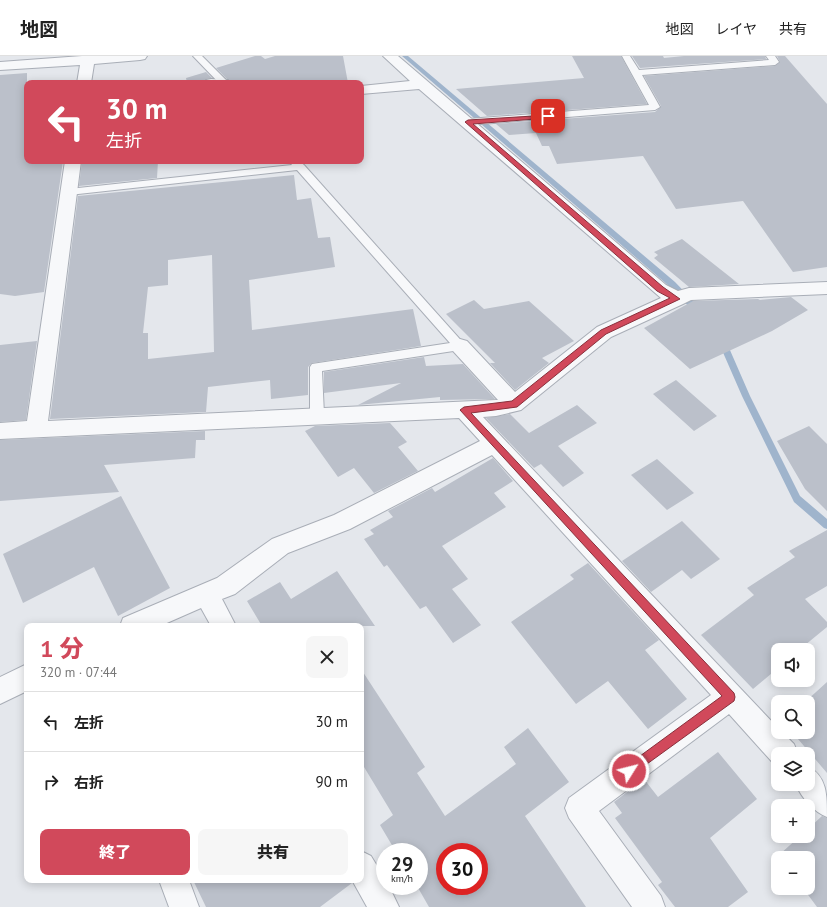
<!DOCTYPE html>
<html lang="ja">
<head>
<meta charset="utf-8">
<style>
  :root { --surface:#fff; --page:#f6f6f6; --text:#222; --muted:#767676; --line:#e0e0e0; --accent:#d1495b }
  body { margin:0; font-family:"PT Sans","Noto Sans JP",sans-serif; background:var(--page); color:var(--text); height:100vh; display:flex; flex-direction:column; font-size:15px; white-space:nowrap }
  * { box-sizing:border-box; margin:0 }
  p { font-size:13px; color:var(--muted) }
  .icon { flex:none; width:22px; height:22px; fill:none; stroke:currentColor; stroke-width:2; stroke-linecap:round; stroke-linejoin:round }
  .map { position:relative; flex:1; overflow:hidden }
  .sheet { position:absolute; left:24px; top:567px; width:340px; height:260px; display:flex; flex-direction:column; background:var(--surface); border-radius:8px; box-shadow:0 2px 10px #0003 }
  .sheet>* { flex:none }
  .banner { position:absolute; left:24px; top:24px; width:340px; height:84px; border-radius:8px; box-shadow:0 2px 10px #0003; background:#d1495b; color:#fff; overflow:hidden }
  .buttons { position:absolute; left:771px; top:587px; display:grid; gap:8px }
  .buttons a { display:grid; place-items:center; width:44px; height:44px; border-radius:8px; background:var(--surface); box-shadow:0 2px 10px #0003; font-size:20px }
  .speed { position:absolute; left:376px; top:787px; display:flex; gap:8px; font-size:20px; font-weight:700; text-align:center }
  .speed>* { display:grid; place-content:center; width:52px; height:52px; border-radius:50%; background:var(--surface); box-shadow:0 2px 10px #0003; line-height:1 }
  .speed small { font-size:10px; font-weight:400 }
  .speed .limit { border:6px solid #d22; background:#fff; color:#111 }
  .pin { position:absolute; display:grid; place-items:center; width:34px; height:34px; color:#fff; margin:-17px; border-radius:8px; box-shadow:0 2px 6px #0006 }
  .me { position:absolute; width:44px; margin:-22px; rotate:54deg; stroke-linejoin:round; filter:drop-shadow(0 0 3px #0008) }
  .turn { display:flex; align-items:center; gap:14px; height:84px; padding:0 16px; font-size:18px }
  .turn .icon { width:52px; height:52px; stroke-width:2.5 }
  .turn b { display:block; font-size:28px; line-height:34px }
  .round { display:grid; place-items:center; flex:none; width:42px; height:42px; border-radius:8px; background:var(--page) }
  .head { display:flex; align-items:center; justify-content:space-between; height:68px; padding:0 16px }
  h1 { font-size:24px; font-weight:800; line-height:30px; color:var(--accent) }
  .primary-button { display:flex; gap:8px; margin-top:auto; padding:8px 16px }
  .primary-button a { flex:1; height:46px; border-radius:8px; background:var(--accent); color:#fff; font-size:16px; font-weight:800; line-height:46px; text-align:center }
  .primary-button a+a { background:var(--page); color:var(--text) }
  ul { padding:0; list-style:none }
  li { display:flex; align-items:center; gap:12px; height:60px; padding:0 16px; border-top:1px solid var(--line) }
  li div { flex:1 }
  li b { display:block; font-size:15px }
  li em { font-style:normal }
  header { display:flex; align-items:center; gap:24px; box-sizing:border-box; height:56px; padding:0 20px; background:var(--surface); border-bottom:1px solid var(--line) }
  header strong { font-size:19px }
  nav { display:flex; gap:22px; margin-inline-start:auto; font-size:14px }
  .map>svg:first-child { display:block }
</style>
</head>
<body>
<header>
<strong>地図</strong>
<nav><a>地図</a><a>レイヤ</a><a>共有</a></nav>
</header>
<div class="map">
<svg width="827" height="851" viewBox="0 0 827 851">
  <rect width="100%" height="100%" fill="#e4e7ec"/>
  <g fill="none" stroke-linecap="round" stroke-linejoin="round">
    <path fill="#9fb4cc" fill-rule="evenodd" d="M402 0H408L675 226 701 253V257H695L669 230Z
      M722 282 726 285 750 340 800 440 827 463V473L824 472 794 446 742 340 718 285Z"/>
  </g>
  <path fill="#bbc0ca" fill-rule="evenodd" d="M255 0H261L265 3 275 0H343L348 27H231L216 12Z
    M572 0H621L647 48 487 60 456 33 584 22Z
    M632 0H663L664 2 684 0H765L766 3 640 12Z
    M777 0H785L827 48V211L793 216 743 145 676 153 643 100 557 108 549 90H542L536 77 509 79 496 68 655 56 661 50 644 20 775 10 780 6Z
    M206 16 212 22 206 23 203 27H187L186 22Z
    M27 17V105H63L44 236 15 240 0 238V19Z
    M82 105H158L157 122 79 130Z
    M294 119 297 144 311 142 318 182 330 181 335 211 249 224 252 274 413 253 421 290 312 307 308 311V339L271 343 270 324 208 331 206 356 50 363 78 140ZM212 199 214 296 148 303V277H143L148 231 168 229V204Z
    M682 183 739 228 689 231 654 202 658 199 654 196Z
    M791 241 808 254 772 275 690 313 644 272 693 245 758 243 760 244Z
    M474 244 484 253 529 245 574 285 542 302 549 307 515 334 490 307H495L446 258Z
    M37 285 26 364 0 366V289Z
    M424 301 426 310 463 308 495 343 440 344V341L358 349 401 327 324 337V316Z
    M676 324 717 360 694 375 653 338Z
    M577 349 597 367 558 390 584 417 563 431 541 408 534 412 486 362 510 358 529 377Z
    M390 367 407 386 398 391 418 415 374 437 354 412 338 421 305 375 315 370Z
    M809 370 827 388V455L805 433 777 385Z
    M205 375V384H196L195 402 104 409 119 436 0 445V384Z
    M493 402 513 425 494 437 506 451 442 490 468 523 452 533 481 569 453 587 426 550 420 553 387 509 384 511 364 483 374 478 370 474 393 461 388 455 432 432 435 436Z
    M657 403 694 437 667 454 631 419Z
    M121 440 170 532 118 560 94 511 23 547 3 498Z
    M682 465 720 503 691 523 682 514 651 536 622 505Z
    M827 474V530L805 543 827 566V571L799 594H778V612L753 633 701 579 754 539 747 532 795 501 789 495Z
    M588 507 659 584 645 594 687 643 648 673 608 625 576 648 511 566 574 523 570 519Z
    M337 515 375 570H262L247 545 280 526 291 543Z
    M361 613 425 711 417 717 445 760 516 708 504 691 528 672 569 726 525 760 586 851H429L417 830H419V796H396L380 769 393 759 361 706ZM445 796H479V830H445Z
    M827 626V717L792 676H808V646H805Z
    M718 696 757 743 710 782 748 836 728 851H675L658 829 662 826 615 762 622 757 614 746 644 723 658 741Z
    M822 760 827 762V851H817L803 832H808V802H782L779 799 800 780H808V773Z
    M193 824H351L352 827 320 851H206Z"/>
  <g fill="none" stroke-linecap="round" stroke-linejoin="round">
    <defs>
      <path id="lane" d="M193 0H202L226 24 227 27H219Z
        M622 0H630L639 14 769 4 766 0H775L779 6 775 9 642 19 660 51 655 54 468 69 463 66 468 63 649 49Z
        M289 105H299L304 109 466 290 464 293 460 294 322 315 324 359 322 363 317 364 312 363 310 359V311L312 308 450 287 297 114 69 139 64 136 69 133 292 109Z"/>
      <path id="street" d="M82 0H147L145 3 140 4 94 8 91 27H77L80 9 0 14V6Z
        M383 0H398L666 229 678 235 689 232 827 226V238L691 244 683 248 611 281 521 354 496 360 483 361 778 672V676H782L794 688 798 698H778V709L774 708 729 658 599 755 661 840 665 851H632L569 762 565 752 569 742 711 639 492 399 350 473 288 497 235 538 222 543 236 570H211L201 552 160 570H120L123 562 217 522 272 483 334 459 480 385 459 362 0 383V367L27 365 65 105H81L48 365 496 344H498L453 295 450 290 453 285 460 283 467 285 515 336 597 271 661 242 419 33 361 38V30L410 25Z
        M211 23 228 24 230 27H204L206 24Z
        M27 608V635L0 648V621Z
        M808 710C827 721 827 738 827 761 814 756 801 742 796 728H808Z
        M361 795 371 800 385 823V830H389L399 851H367L352 824H361Z
        M159 824H189L199 851H169Z"/>
    </defs>
    <use href="#lane" stroke="#a9aeb7" stroke-width="2"/>
    <use href="#street" stroke="#a9aeb7" stroke-width="2"/>
    <use href="#lane" fill="#f7f8fa" fill-rule="evenodd"/>
    <use href="#street" fill="#f7f8fa" fill-rule="evenodd"/>
  </g>
  <path fill="#d1495b" stroke="#882f3b" d="M550 59V62H548L473 68 663 231 680 243 606 278 517 351 471 357 734 637 735 641 734 645 629 721 625 719 624 715 625 711 722 640 460 354 464 351 512 345 601 274 670 242 657 235 465 66 468 64Z"/>
</svg>
<div class="buttons">
<a><svg class="icon" aria-label="sound" viewBox="0 0 24 24"><path d="M4 9h4l5-4v14l-5-4H4zM17 9q2 3 0 6"/></svg></a>
<a><svg class="icon" aria-label="search" viewBox="0 0 24 24"><circle cx="10" cy="10" r="6"/><path d="M15 15l6 6"/></svg></a>
<a><svg class="icon" aria-label="layers" viewBox="0 0 24 24"><path d="M12 4l9 5-9 5-9-5zM3 14l9 5 9-5"/></svg></a>
<a>+</a>
<a>−</a>
</div>
<div class="speed"><div>29<small>km/h</small></div><div class="limit">30</div></div>
<div class="pin" style="left:548px;top:60px;background:#d93025"><svg class="icon" aria-label="arrive" viewBox="0 0 24 24"><path d="M6 21V4h12l-3 4 3 4H6"/></svg></div>
<svg class="me" style="left:629px;top:715px" viewBox="-20 -20 40 40"><circle r="17" fill="#d1495b" stroke="#fff" stroke-width="3"/><path d="M0-11L8 9 0 5-8 9z" fill="#fff"/></svg>
<div class="banner">
<div class="turn"><svg class="icon" aria-label="left" viewBox="0 0 24 24"><path d="M17 20v-9H6M10 6l-5 5 5 5"/></svg><div><b>30 m</b>左折</div></div>
</div>
<section class="sheet">
<div class="head"><div><h1>1 分</h1><p>320 m · 07:44</p></div><a class="round"><svg class="icon" aria-label="close" viewBox="0 0 24 24"><path d="M6 6l12 12M18 6L6 18"/></svg></a></div>
<ul>
<li><svg class="icon" aria-label="left" viewBox="0 0 24 24"><path d="M17 20v-9H6M10 6l-5 5 5 5"/></svg><div><b>左折</b></div><em>30 m</em></li>
<li><svg class="icon" aria-label="right" viewBox="0 0 24 24"><path d="M7 20v-9h11M14 6l5 5-5 5"/></svg><div><b>右折</b></div><em>90 m</em></li>
</ul>
<div class="primary-button"><a>終了</a><a>共有</a></div>
</section>
</div>
</body>
</html>
